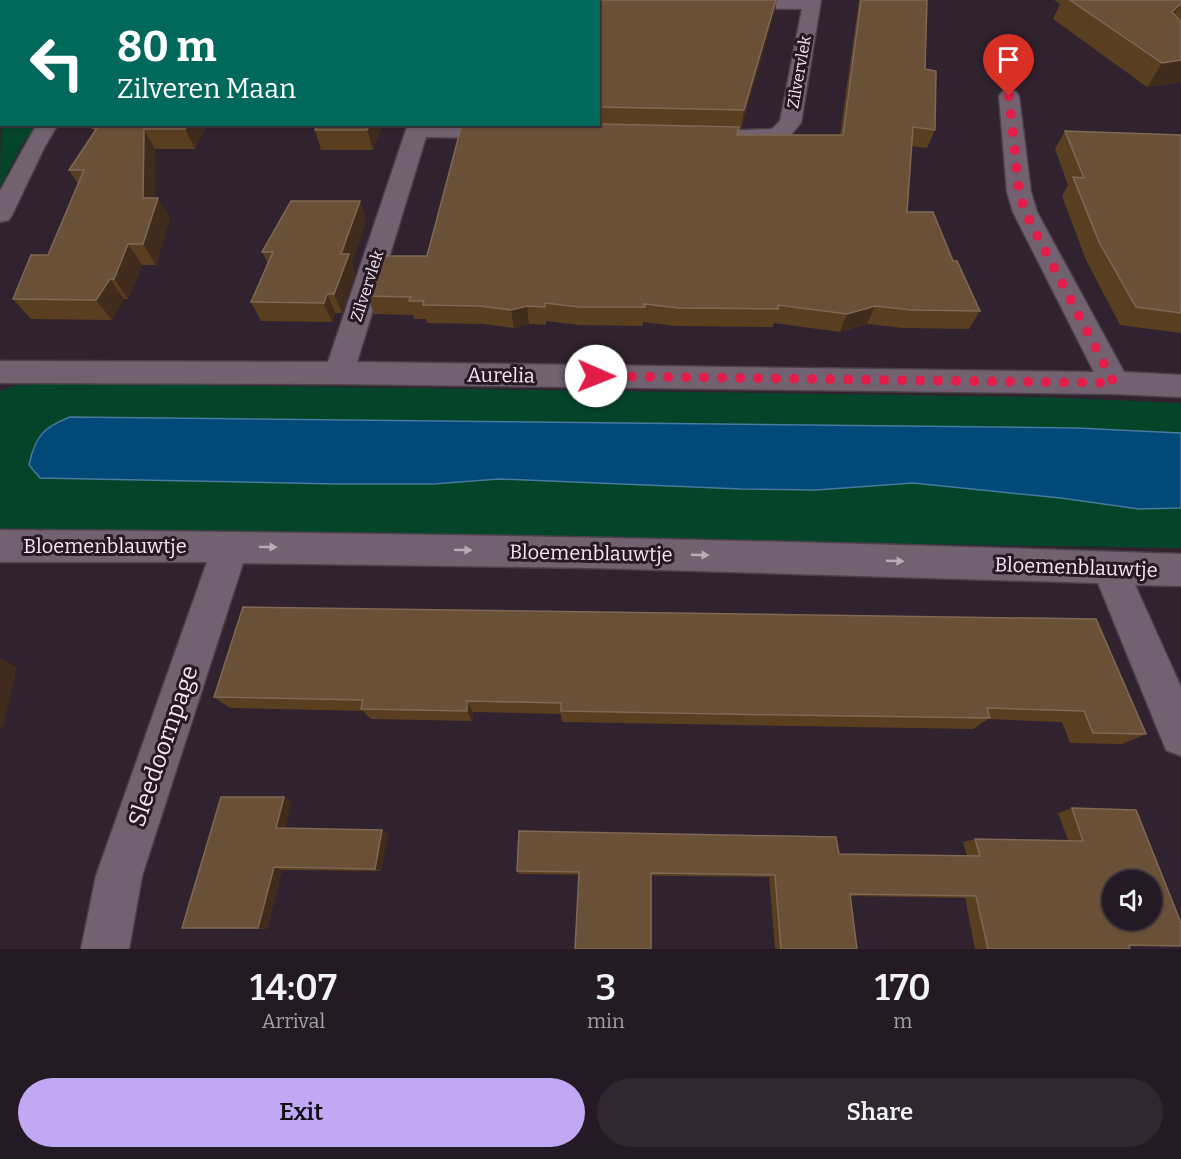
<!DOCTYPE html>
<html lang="en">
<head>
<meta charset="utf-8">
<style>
  :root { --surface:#241a23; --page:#302730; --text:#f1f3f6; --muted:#a3a1a6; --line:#413841; --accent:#c0a8f4 }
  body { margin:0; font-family:Bitter,serif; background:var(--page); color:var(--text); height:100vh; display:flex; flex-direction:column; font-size:22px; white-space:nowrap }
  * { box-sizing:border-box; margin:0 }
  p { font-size:20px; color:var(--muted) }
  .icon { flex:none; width:33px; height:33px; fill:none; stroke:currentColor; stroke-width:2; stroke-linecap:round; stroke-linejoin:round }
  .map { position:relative; height:949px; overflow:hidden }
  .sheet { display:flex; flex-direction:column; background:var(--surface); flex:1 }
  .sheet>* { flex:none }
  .banner { position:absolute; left:0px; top:0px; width:600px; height:126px; box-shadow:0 2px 4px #0004,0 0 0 2px var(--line); background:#00695c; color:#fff; overflow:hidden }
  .tools { position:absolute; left:1102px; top:870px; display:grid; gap:12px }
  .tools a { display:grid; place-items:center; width:60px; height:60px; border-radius:50%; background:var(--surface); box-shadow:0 2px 4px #0004,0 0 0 2px var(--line); font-size:30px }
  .pin { position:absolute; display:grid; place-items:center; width:51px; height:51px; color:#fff; margin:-62px -26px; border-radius:50% 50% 50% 0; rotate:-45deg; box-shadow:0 0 6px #0007 }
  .pin .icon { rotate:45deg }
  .me { position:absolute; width:66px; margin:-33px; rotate:91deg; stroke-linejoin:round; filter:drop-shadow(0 0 4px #0008) }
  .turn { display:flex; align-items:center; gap:21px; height:126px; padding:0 18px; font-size:27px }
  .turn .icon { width:78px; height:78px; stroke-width:2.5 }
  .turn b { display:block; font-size:42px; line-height:51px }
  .eta { display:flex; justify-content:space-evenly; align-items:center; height:102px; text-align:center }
  .eta b { font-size:36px; font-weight:600; line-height:42px }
  .button { display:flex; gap:12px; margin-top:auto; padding:12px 18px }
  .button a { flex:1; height:69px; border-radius:36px; background:var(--accent); color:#111; font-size:24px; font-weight:600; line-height:69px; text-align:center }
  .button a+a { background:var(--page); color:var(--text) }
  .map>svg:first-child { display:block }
</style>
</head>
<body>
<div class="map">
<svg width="1181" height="949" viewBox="0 0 1181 949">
  <rect width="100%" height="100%" fill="#30222f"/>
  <path fill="#04452a" d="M1 115 2 124 37 125 24 141 0 187Z
    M55 383 1041 397 1181 403V433L1077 428 70 417 338 484H433L499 479 741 489 816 490 913 483 1061 498 1139 509 1181 508V548L0 530V391L18 385Z"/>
  <path fill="#004979" stroke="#49799d" stroke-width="1.5" d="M70 417 1077 428 1181 433V508L1139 509 1061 498 913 483 816 490 741 489 499 479 433 484H338L40 478 29 465C35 436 44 427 70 417Z"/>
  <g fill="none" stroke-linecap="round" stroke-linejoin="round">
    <defs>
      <path id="minor" d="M139 0H157L138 2Z
        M469 0H535L536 1 468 2Z
        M725 0H821L801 123 786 140 728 142 720 141 717 136 720 131 772 129 780 121 802 9 731 8 725 7 722 3Z
        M1009 90 1016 92 1019 96 1031 192 1037 212 1124 372 1181 375V397L1115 394 339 384 0 383V361L328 362 408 124 505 126 513 127 516 132 513 137 505 138 426 137 357 362 1094 372 1013 212 1007 192 999 96 1002 92Z
        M37 124H58L44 148 12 215 9 220 0 222V191Z
        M0 530C393 532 787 540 1181 554V586L1135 585 1181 687V756L1166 750 1098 583 591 568 243 563 142 876 129 949H81L96 876 207 562H0Z"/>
    </defs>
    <use href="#minor" stroke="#4c404c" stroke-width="3"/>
    <use href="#minor" fill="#726271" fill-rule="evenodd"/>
  </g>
  <path fill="#593e20" d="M0 0H94L92 2H2V99H0Z
    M483 0H777L775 11 741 129 739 128 738 135H840L859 0H927L925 69 935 130 927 148 911 146 907 212 953 261 980 311 969 329 903 328 867 324 840 332 774 323 773 327 676 326 643 322V326L579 325 546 321V325L529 324 514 328 483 324 427 323 426 319H414L413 315 374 314 368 296 427 256 598 124V2Z
    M1054 0H1181V82L1147 87 1053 19 1060 4Z
    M96 124H207L195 149H155V198L170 218 156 265H142L128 299H124L112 320 31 319 13 299 48 255 78 184 69 170 95 131 93 128Z
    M382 124 373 150H321L315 130Z
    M1065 131 1181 135V333L1120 325 1086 260 1062 196 1068 185 1055 149Z
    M360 201 366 221 352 263 355 274 342 313H335L332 322 261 321 251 302 268 263 262 252Z
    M1096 619 1146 734 1122 744 1070 743 1062 722 988 719 973 729 562 722 561 714 473 712 472 721 371 719 363 711 230 708 214 697Z
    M291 801 285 828 388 833 381 871 282 870 267 929 182 928Z
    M1072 808 1181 946H1129L1130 949H975L965 898 850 896 857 949H775L769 877 519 874 517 871 839 854 967 856 963 842 975 839 1068 840 1058 813Z"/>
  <path fill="#412b1c" d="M70 0H94L92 2H69Z
    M417 0H427V2H417Z
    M776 0 775 11 741 129 744 110Z
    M1181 3 1168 25 1172 12Z
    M1181 60V82L1147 87 1162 63Z
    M2 74V91L0 89V76Z
    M188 124H207L195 149 185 129Z
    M370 124H382L373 150 367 130Z
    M144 129 155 149V208L158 198 170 218 156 265 143 244V198Z
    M360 201 366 221 352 263 355 274 342 313 334 294 341 254Z
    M128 244 142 265 128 299 114 279Z
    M110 279 124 299 112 320 96 300Z
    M327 294 335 313 332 322 324 303Z
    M527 306 529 324 514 328 511 310Z
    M875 306 867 324 840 332 847 314Z
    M0 658 17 667 3 727 0 728Z
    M467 701 473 712 472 721 467 711Z
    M284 797 291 801 284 831 276 828Z
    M382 830 388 833 381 871 375 869Z
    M274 867 282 870 267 929 258 928Z"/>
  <path fill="#695036" stroke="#7f6854" stroke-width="1.5" fill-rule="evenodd" d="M0 0H70L69 2H2V74L0 76Z
    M242 0H417V2H241Z
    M483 0H776L744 110 598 107V2H483Z
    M861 0H927L925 69 936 71 935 130 913 127 907 212H933L953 261H957L980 311 912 310 875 306 847 314 778 305V309L679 308 644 304 645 307H579L545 303V307L527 306 511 310 480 306 423 305 424 301H409L411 297 368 296 381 256H427L462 124H598L739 127 737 135H843Z
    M1070 0H1181V3L1172 12 1181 22V60L1162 63Z
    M96 124H188L185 129H144L143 198H158L143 244H128L114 279H110L96 300 13 299 31 255H48L84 170H69L97 128H93Z
    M317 124H370L367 130H315Z
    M1065 131 1181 135V313L1136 307 1099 242 1073 177 1084 178Z
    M291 201H360L341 254H349L334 294H327L324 303 251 302 273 252H262Z
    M243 607 1096 619 1146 734 1093 733 1084 711 987 708 990 718 784 715 561 711V703L467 701V711L361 709 363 700 214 697Z
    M221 797H284L276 828 382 830 375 869 274 867 258 928H182Z
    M1072 808 1136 810 1181 923V946L1129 945 1130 949H988L976 896 850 894 857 949H781L775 875 651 873V949H575L579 872 517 871 519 831 836 837 839 854 980 856 975 839 1083 841ZM1113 880H1152V920H1113Z"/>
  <defs><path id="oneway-solid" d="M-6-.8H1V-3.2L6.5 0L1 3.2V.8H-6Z" transform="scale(1.5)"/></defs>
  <g fill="#b9acb8">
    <use href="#oneway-solid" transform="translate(268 547) rotate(1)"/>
    <use href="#oneway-solid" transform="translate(463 550) rotate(1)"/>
    <use href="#oneway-solid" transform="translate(700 555) rotate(2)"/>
    <use href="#oneway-solid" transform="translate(895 561) rotate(2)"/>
  </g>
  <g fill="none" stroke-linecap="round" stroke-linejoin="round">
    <path stroke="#e11d48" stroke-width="10" stroke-dasharray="0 18" d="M596 376 1114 383 1025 212 1019 192 1009 96"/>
  </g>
  <g text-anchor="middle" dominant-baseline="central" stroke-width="6" stroke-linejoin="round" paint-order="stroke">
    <g font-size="16" fill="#f3e9f2" stroke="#261825">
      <text transform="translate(799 72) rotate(-80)">Zilvervlek</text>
      <text transform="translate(367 286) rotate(-72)">Zilvervlek</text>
    </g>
    <g font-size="20" fill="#f3e9f2" stroke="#261825">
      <text transform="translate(501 375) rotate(1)">Aurelia</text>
      <text x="105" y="546">Bloemenblauwtje</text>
      <text transform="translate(591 553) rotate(1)">Bloemenblauwtje</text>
      <text transform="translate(1076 567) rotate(2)">Bloemenblauwtje</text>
    </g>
    <g font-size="24" fill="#f3e9f2" stroke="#261825">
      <text transform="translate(163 746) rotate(-71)">Sleedoornpage</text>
    </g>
  </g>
</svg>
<div class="tools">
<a><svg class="icon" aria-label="sound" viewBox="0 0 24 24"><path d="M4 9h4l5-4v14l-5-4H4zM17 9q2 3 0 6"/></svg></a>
</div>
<div class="pin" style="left:1009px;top:96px;background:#d93025"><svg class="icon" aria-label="arrive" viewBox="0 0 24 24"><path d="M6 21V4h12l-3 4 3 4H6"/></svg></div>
<svg class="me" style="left:596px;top:376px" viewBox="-20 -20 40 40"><circle r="19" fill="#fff"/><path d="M0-13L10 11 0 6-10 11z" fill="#e11d48"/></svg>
<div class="banner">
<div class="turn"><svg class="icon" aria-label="left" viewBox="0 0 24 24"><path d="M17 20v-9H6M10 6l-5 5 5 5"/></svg><div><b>80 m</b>Zilveren Maan</div></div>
</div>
</div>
<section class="sheet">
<div class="eta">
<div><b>14:07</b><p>Arrival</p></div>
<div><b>3</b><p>min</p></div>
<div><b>170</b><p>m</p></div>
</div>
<div class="button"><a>Exit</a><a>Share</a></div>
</section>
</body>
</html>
